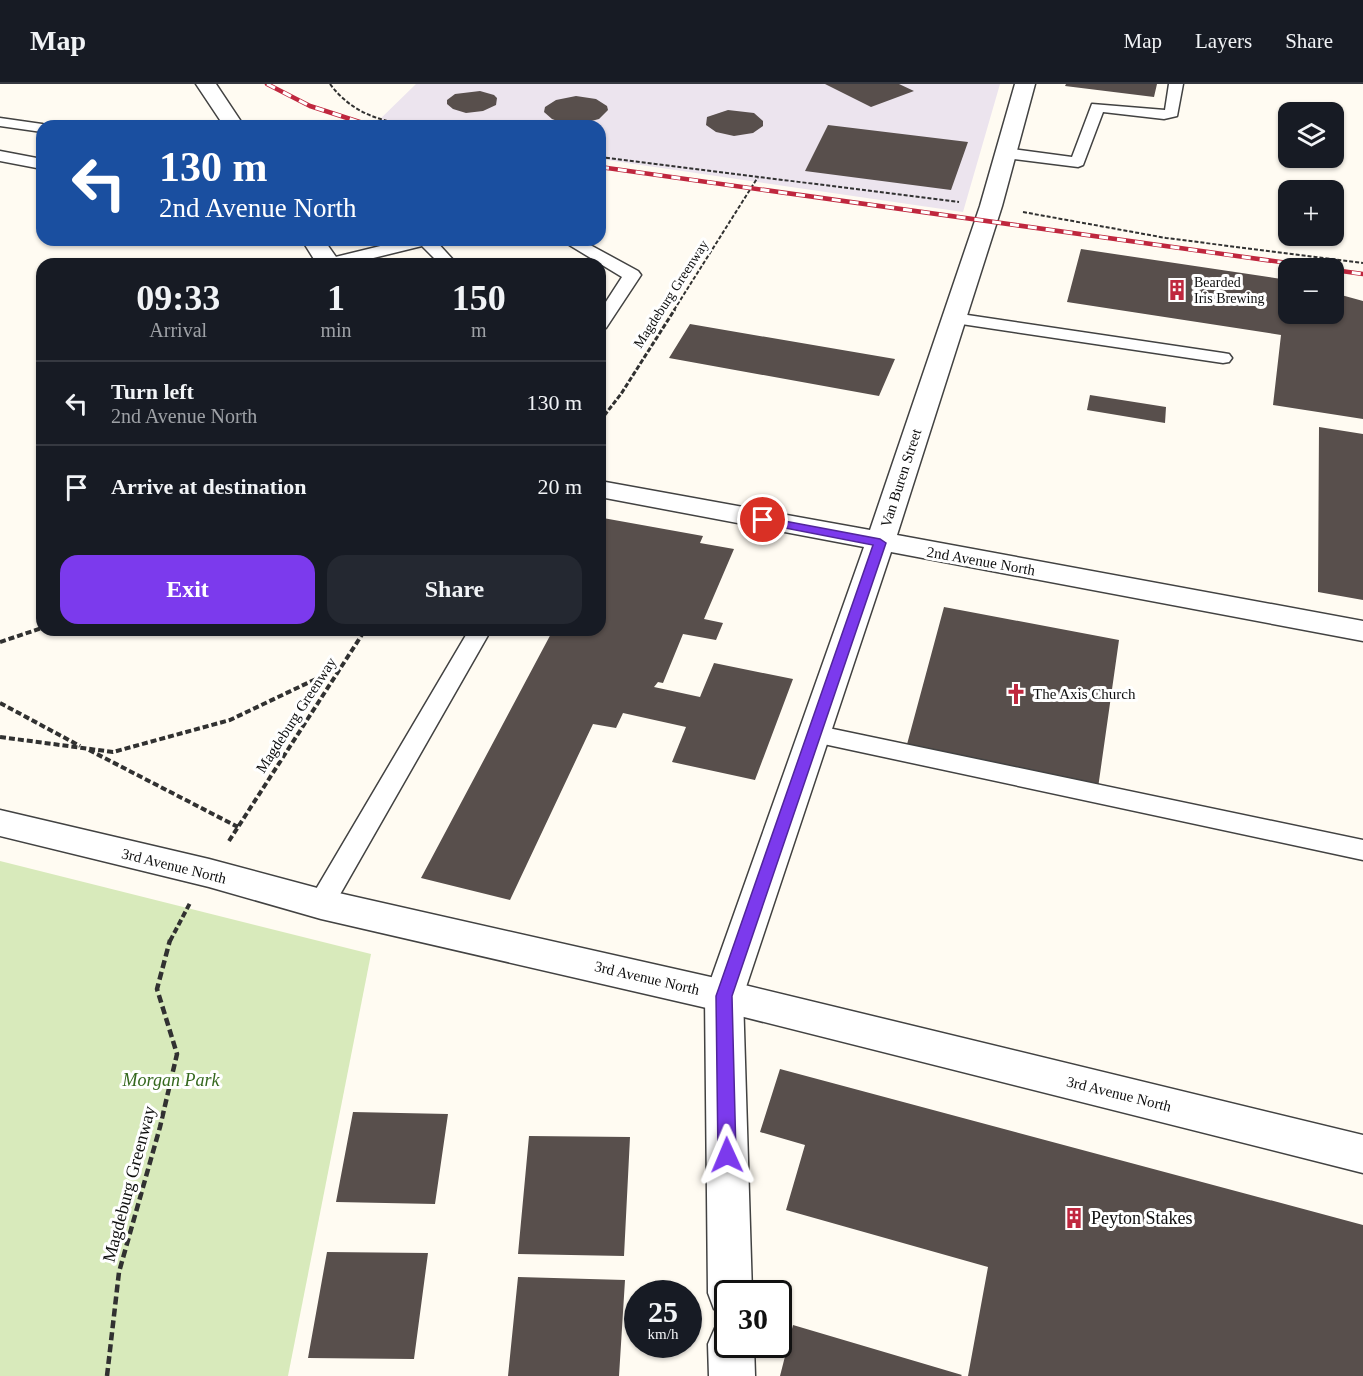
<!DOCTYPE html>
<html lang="en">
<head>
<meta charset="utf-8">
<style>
  :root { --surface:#171b24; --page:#242831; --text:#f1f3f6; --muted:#9ea1a6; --line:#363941; --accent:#7c3aed }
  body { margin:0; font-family:Georgia,serif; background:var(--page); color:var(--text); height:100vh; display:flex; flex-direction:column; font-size:22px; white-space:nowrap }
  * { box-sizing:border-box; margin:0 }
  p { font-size:20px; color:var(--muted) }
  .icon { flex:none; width:33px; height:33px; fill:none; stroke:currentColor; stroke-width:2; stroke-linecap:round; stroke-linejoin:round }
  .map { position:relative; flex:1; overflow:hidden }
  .details { position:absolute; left:36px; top:174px; width:570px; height:378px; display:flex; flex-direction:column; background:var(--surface); border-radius:18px; box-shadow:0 2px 4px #0004 }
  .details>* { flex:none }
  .hud { position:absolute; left:36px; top:36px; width:570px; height:126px; border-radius:18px; box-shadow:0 2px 4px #0004; background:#1a4fa0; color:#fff; overflow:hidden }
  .fabs { position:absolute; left:1278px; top:18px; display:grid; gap:12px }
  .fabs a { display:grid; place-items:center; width:66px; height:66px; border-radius:12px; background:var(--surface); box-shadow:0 2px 4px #0004; font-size:30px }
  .speed { position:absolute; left:624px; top:1196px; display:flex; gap:12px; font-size:30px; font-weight:700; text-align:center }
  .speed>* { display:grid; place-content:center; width:78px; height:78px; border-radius:50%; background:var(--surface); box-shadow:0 2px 4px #0004; line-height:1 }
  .speed small { font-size:15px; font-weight:400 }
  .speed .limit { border:3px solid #111; border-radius:9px; background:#fff; color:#111 }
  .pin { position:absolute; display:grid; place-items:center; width:51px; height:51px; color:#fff; margin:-26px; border:3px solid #fff; border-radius:50%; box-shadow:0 2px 6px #0007 }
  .me { position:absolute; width:66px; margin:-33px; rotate:359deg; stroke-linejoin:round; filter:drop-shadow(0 0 4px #0008) }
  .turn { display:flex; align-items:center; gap:21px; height:126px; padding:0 24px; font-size:27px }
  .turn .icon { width:78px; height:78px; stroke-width:2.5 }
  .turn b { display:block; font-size:42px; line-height:51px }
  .eta { display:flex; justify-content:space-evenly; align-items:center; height:102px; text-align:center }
  .eta b { font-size:36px; font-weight:700; line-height:42px }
  .action { display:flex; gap:12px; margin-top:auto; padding:12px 24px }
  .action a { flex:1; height:69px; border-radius:18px; background:var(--accent); color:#fff; font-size:24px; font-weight:700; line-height:69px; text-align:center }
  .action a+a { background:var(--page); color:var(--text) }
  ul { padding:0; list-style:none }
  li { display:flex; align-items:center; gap:18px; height:84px; padding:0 24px; border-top:2px solid var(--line) }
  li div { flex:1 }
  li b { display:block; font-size:22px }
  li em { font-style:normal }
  header { display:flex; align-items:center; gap:36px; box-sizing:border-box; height:84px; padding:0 30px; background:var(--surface); border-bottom:2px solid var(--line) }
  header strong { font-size:28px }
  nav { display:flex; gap:33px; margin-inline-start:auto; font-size:21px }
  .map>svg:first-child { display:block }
</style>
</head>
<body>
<header>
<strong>Map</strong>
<nav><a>Map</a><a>Layers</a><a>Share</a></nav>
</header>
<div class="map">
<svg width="1363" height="1292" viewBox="0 0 1363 1292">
  <rect width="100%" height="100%" fill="#fffbf2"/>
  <path fill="#ece4ee" d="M416 0H1000L963 128 600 75V42H394L376 39Z"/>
  <path fill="#d8eabb" d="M0 777 371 870 288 1292H0Z"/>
  <path fill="#584f4c" d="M825 0H899L914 7 871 23Z
    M1066 0H1157L1154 13 1065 2Z
    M480 7 494 11 497 14 496 21 483 27 466 29 453 25 447 20V16L455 10Z
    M576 12 596 15 607 22 608 26 599 35 580 40 560 38 552 35 544 28 545 23 556 16Z
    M728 26 754 29 763 37V42L753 49 734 52 716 48 706 41 707 33Z
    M828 41 968 58 951 106 805 87Z
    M1081 165 1288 196V230H1334V209L1363 217V335L1273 321 1281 251 1067 218Z
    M690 240 895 275 879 312 669 274Z
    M1090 311 1166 323 1165 339 1087 326Z
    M1319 343 1363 350V516L1318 508Z
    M603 434 703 452 700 459 734 465 704 535 723 539 716 556 683 550 663 599 658 598 654 603 700 613 714 579 793 595 755 696 672 678 686 643 623 629 616 644 593 640 510 816 421 794 553 546H600V440Z
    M944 523 1119 556 1098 704 906 664Z
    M780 985 1363 1141V1292H968L988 1183 786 1126 805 1061 760 1048Z
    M353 1028 448 1030 435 1120 336 1118Z
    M529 1052 630 1053 624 1172 518 1170Z
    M327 1168 428 1169 414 1275 308 1274Z
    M518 1193 625 1196 619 1292H508Z
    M793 1241 962 1291 961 1292H780Z"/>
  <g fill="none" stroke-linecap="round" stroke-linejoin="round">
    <defs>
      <path id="service" d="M1169 0H1183L1177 32 1164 35 1103 28 1083 81 1078 83 1005 74 997 69 1005 64 1072 73 1092 20 1165 26Z
        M0 34 42 40 48 42H42V48L0 42Z
        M0 67 42 75V85L0 77Z
        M405 156H435L457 180H440L422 162 349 180H321L323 176Z
        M561 156H581L638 187 641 191 606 244 600 245V227L622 193Z
        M954 229 1223 269 1229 270 1232 274 1229 278 1223 279 948 238 945 234 948 230Z
        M469 546H491L330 828 321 831 312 828 308 820 312 812Z
        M814 641 1363 756V776L805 656 802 650 805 644Z"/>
      <path id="minor" d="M196 0H216L244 42H224Z
        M1015 0H1035L1002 122 897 451 1363 537V557L891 468 743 912 752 1209H728V1230L714 1225 708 1209 705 912 864 463 600 413V397L870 446 980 122Z
        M302 156H324L341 180H317Z
        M728 1238V1260H754L755 1292H709L708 1260 715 1244Z"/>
      <path id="tertiary" d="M0 726 209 775 321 805 724 896 1363 1051V1089L724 928 321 835 209 803 0 752Z"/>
    </defs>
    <use href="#service" stroke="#424242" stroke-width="3"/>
    <use href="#minor" stroke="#424242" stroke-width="3"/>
    <use href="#tertiary" stroke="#424242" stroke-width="3"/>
    <path stroke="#313131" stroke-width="2" stroke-dasharray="4 2" stroke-linecap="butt" d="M330 0C351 28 377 36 410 42
      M600 73 959 118
      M1023 128 1166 154 1363 179
      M674 226 758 93"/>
    <path stroke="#313131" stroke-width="3" stroke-dasharray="5 2" stroke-linecap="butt" d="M600 337 621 310 675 225"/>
    <path stroke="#313131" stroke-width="4" stroke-dasharray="6 3" stroke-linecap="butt" d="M0 558 42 544
      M0 619 80 662
      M0 653 113 668 230 636 339 584
      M89 666 238 743
      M229 757 365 546
      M170 857 190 819"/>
    <path stroke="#313131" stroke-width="4.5" stroke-dasharray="8 4" stroke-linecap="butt" d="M107 1292 119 1188 160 1043 177 970 157 905 170 856"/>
    <use href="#service" fill="#fff" fill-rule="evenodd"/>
    <use href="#minor" fill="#fff" fill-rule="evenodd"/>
    <use href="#tertiary" fill="#fff" fill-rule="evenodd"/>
    <defs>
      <path id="rail" d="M267 0 310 22 372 42
        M600 83 1323 184
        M1334 186 1363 190"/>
    </defs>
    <use href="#rail" stroke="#bf273e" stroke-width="4.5"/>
    <use href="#rail" stroke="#fff" stroke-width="3" stroke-dasharray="9" stroke-linecap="butt"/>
  </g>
  <path fill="#7c3aed" stroke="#51269a" stroke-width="1.5" d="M763 433 880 455 886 459 732 912 736 1071 733 1076 727 1078 721 1076 718 1071 716 912 873 461 759 439 757 436Z"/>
  <defs>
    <symbol id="building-bare" viewBox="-9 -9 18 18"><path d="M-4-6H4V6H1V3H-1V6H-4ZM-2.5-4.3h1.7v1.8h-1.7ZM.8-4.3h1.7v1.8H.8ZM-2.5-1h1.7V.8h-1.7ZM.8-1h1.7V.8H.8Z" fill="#bf273e" stroke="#fff" stroke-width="2.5" paint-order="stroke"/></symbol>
    <symbol id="church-bare" viewBox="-9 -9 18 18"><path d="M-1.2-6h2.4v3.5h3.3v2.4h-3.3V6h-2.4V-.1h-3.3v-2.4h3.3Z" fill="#bf273e" stroke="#fff" stroke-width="2.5" paint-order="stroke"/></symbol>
  </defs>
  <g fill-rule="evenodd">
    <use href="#building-bare" x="1162" y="191" width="30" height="30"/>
    <use href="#church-bare" x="1001" y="595" width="30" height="30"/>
    <use href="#building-bare" x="1059" y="1119" width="30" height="30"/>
  </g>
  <g text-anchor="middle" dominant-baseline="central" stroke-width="6" stroke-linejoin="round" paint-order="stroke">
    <g font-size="14" fill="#0f0f0f" stroke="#fff" text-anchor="start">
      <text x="1194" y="198">Bearded<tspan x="1194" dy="16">Iris Brewing</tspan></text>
    </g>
    <g font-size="14" fill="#0f0f0f" stroke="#fff">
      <text transform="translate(671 210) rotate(-57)">Magdeburg Greenway</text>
    </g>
    <g font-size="15" fill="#0f0f0f" stroke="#fff">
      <text transform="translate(901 394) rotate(-72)">Van Buren Street</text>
      <text transform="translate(981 477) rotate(10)">2nd Avenue North</text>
      <text transform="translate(296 631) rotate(-57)">Magdeburg Greenway</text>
      <text transform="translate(174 782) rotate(14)">3rd Avenue North</text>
      <text transform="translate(647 894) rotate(13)">3rd Avenue North</text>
      <text transform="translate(1119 1010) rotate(14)">3rd Avenue North</text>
    </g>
    <g font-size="15" fill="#0f0f0f" stroke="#fff" text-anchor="start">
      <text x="1033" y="610">The Axis Church</text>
    </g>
    <g font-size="18" font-style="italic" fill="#35681f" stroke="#fff">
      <text x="171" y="996">Morgan Park</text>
    </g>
    <g font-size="18" fill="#0f0f0f" stroke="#fff">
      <text transform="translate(129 1100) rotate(-75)">Magdeburg Greenway</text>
    </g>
    <g font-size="18" fill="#0f0f0f" stroke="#fff" text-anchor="start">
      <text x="1091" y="1134">Peyton Stakes</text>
    </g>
  </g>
</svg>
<div class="fabs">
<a><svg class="icon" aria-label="layers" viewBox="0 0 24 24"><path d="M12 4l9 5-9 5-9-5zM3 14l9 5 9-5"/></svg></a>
<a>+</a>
<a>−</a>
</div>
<div class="speed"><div>25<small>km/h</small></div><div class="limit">30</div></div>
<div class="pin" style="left:763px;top:436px;background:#d93025"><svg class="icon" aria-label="arrive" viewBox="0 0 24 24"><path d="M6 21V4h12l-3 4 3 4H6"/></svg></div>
<svg class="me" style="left:727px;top:1071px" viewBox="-20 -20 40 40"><path d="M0-17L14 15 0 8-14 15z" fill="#7c3aed" stroke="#fff" stroke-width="4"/></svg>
<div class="hud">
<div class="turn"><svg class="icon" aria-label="left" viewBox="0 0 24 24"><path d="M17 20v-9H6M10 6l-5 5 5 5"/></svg><div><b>130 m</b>2nd Avenue North</div></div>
</div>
<section class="details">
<div class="eta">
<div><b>09:33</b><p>Arrival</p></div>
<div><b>1</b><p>min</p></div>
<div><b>150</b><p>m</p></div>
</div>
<ul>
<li><svg class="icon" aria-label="left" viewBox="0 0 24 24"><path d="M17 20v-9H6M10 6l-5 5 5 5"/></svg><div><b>Turn left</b><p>2nd Avenue North</p></div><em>130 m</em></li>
<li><svg class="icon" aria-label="arrive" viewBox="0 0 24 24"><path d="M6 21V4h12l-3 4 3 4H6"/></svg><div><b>Arrive at destination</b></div><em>20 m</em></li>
</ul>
<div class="action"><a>Exit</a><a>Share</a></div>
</section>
</div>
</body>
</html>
